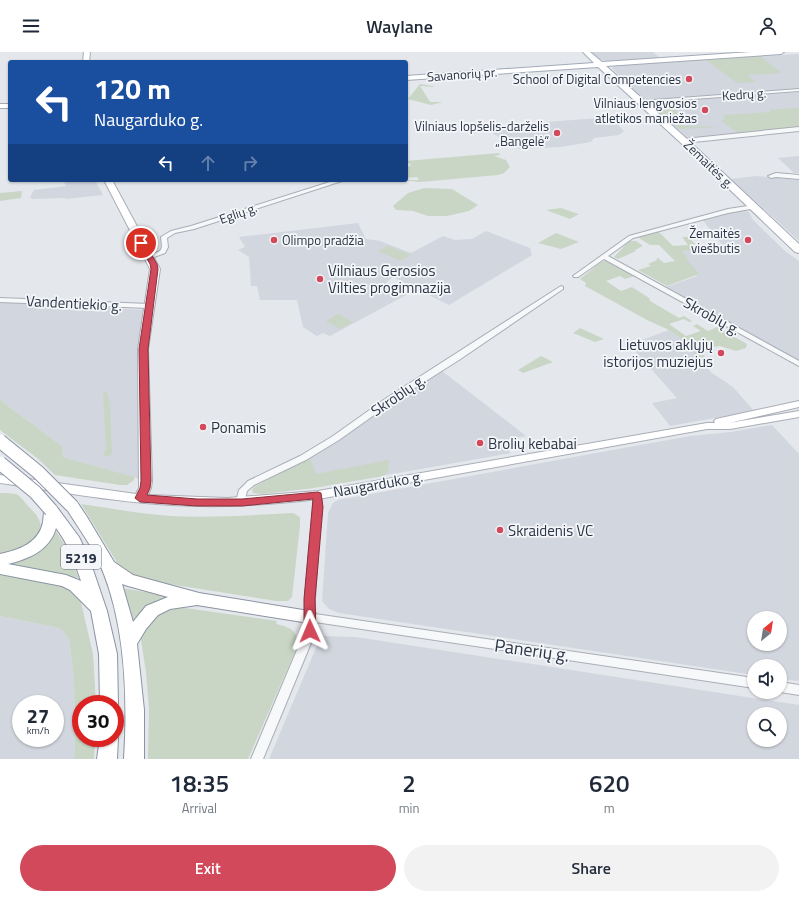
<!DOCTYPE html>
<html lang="en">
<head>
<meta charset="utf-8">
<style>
  :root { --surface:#fff; --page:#f2f2f3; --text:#1f2937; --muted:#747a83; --accent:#d1495b }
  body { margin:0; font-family:"Titillium Web",sans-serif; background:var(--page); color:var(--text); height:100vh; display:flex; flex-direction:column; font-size:15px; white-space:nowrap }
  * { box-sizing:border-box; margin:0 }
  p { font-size:13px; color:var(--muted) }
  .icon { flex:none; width:22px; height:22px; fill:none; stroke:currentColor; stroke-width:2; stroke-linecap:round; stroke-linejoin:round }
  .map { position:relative; height:707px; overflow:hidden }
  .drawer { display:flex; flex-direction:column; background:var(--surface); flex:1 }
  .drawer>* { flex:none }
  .guide { position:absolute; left:8px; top:8px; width:400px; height:122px; border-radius:4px; box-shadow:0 1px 3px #0004; background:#1a4fa0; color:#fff; overflow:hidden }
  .needle { width:26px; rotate:30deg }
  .controls { position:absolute; left:747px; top:559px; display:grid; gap:8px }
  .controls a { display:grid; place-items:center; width:40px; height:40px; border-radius:50%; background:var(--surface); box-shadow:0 1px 3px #0004; font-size:20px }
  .speed { position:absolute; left:12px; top:643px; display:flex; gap:8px; font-size:20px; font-weight:700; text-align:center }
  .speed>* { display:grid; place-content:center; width:52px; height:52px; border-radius:50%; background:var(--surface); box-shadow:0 1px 3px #0004; line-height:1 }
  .speed small { font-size:10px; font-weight:400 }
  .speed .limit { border:6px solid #d22; background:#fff; color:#111 }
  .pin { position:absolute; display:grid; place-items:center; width:34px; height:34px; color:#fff; margin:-17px; border:2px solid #fff; border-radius:50%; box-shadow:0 1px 4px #0007 }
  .me { position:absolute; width:44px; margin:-22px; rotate:359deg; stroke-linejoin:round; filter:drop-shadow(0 0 3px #0008) }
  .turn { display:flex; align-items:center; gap:14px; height:84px; padding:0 20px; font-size:18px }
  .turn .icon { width:52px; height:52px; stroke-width:2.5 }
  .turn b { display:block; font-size:28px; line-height:34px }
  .lanes { display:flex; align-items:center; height:38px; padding:0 20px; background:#0003; justify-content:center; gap:20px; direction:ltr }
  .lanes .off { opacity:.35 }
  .eta { display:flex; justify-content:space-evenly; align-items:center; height:68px; text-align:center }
  .eta b { font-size:24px; font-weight:600; line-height:28px }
  .primary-button { display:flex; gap:8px; margin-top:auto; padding:8px 20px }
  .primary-button a { flex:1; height:46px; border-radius:24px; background:var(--accent); color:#fff; font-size:16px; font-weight:600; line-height:46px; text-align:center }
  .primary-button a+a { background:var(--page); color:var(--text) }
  header { display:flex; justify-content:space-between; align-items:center; height:52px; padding:0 20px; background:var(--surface); font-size:18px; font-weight:600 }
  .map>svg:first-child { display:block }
</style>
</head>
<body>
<header><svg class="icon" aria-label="menu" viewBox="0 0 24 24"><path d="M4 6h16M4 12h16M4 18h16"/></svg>Waylane<svg class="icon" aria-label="person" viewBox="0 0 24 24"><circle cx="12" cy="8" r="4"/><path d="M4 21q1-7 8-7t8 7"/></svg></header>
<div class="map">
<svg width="799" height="707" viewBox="0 0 799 707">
  <rect width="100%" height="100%" fill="#e4e7ec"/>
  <path fill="#d2d6de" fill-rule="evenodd" d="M591 0H653L660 6 607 9 599 7Z
    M799 2V37L647 49 644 48 627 33 612 16 616 13Z
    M799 40V75L788 77 694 86 687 85 648 51Z
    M599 66 608 73 617 72 624 79 619 83 594 86 591 90 561 95 519 97 482 75Z
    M799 104V121H794L778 106Z
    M756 124 799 128V189L731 127Z
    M63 128H95L103 143 65 147V146L32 147 30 145 34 138 66 134Z
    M740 158 749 160 753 168 785 199 799 209V310L666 235 697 224 679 199 723 194 702 167Z
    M358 171 366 187 380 189 411 201 443 184 455 188 472 187 486 179 530 196 532 203 449 253 393 225 386 230 408 242 330 284 323 281 317 284 303 275 297 248H260L257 234H251L249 205 238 198 245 195 239 185Z
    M0 250 146 258 140 427 63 405 62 394 0 348Z
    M669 278 680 286 712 321 733 335 754 359 670 374 652 351 677 346 626 289H628L631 292Z
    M442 319 526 384 499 389 511 401 313 436 262 442 253 441 254 435 307 408Z
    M772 373 799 402V629L780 627V614H754V623L339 561 329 557 322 549 328 461 333 451 338 448 690 384 731 380ZM754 566H780V592H754Z
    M0 564 59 576 64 580 69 587 74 625 75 707H0ZM21 652H55V686H21Z
    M321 584 356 585 799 653V707H269ZM754 662H780V688H754Z"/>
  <path fill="#c9d6c5" d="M760 4 782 21 747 23 756 30 737 31 705 7Z
    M420 32 433 34 434 35 420 34 430 50H443L431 53 408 47Z
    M664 49 686 68 679 69 684 74 719 75 679 77 648 52Z
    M794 56 799 57V74L737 81 721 68 725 67 723 65 725 63 771 60 769 58Z
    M499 101 500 103 494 104 506 108 510 115 504 121 498 123 420 130 401 128H419L417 125 406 126V115L411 114 410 111 406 112V109Z
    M424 136 452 137 478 153 469 159 447 164H428L413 159 396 158 393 154 408 141Z
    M22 139 21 146 0 149V141Z
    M561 156 579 162 570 167 546 158Z
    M658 179 673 194 688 193 682 185H688L695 192H700L703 194 725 192 730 196 726 198 723 195 682 199 688 207 687 208 699 222 667 234 638 218 651 214 648 212 657 208 656 207 658 206 664 211 675 209 659 193H650L639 186V185Z
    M556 181 579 190 561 197 538 191Z
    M629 189H636L643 194 635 198 636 199 618 207 614 205Z
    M388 194 411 203 400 209 378 199Z
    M605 209 610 210 635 224 625 227 620 224 606 229 621 239 632 235 649 246 650 249 679 266 684 264 692 269 689 270 684 267 669 272 686 284 701 279 693 274 697 272 708 279 717 275 747 292 746 296 736 299 720 294 699 297 705 305 698 306 680 286 669 278 647 268 585 234 586 231 580 227 601 210Z
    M338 262 353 270 340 277 326 269Z
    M580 276 604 287 595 290 573 281Z
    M541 304 553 310 523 321 518 318Z
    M107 339 110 353 112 402 108 405 103 403 106 397 103 341Z
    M0 348 62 394 63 405 134 425V428L127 433H120L55 423 37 406 0 378Z
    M310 406 316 422 389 408 388 419 384 424 313 436 262 442 253 441 252 437 256 434Z
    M0 441C5 441 14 441 18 443 22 446 26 452 29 455 33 459 38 464 40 470 44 489 15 501 0 501Z
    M81 452C111 456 140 462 170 464 211 466 252 463 293 461L300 465V474L292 545 288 549H276L137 527 121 517Z
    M55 477 68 499 79 526 5 511Z
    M0 522 59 533 69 536 80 546 93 602 96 652H81V686H95L94 707H75L74 625 69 587 64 580 59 576 0 564Z
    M121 536 176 545 146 556 130 570Z
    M178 555 277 569 276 572C290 575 298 579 298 593L248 707H148L149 657 146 620 141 588 142 579 145 573 163 558Z"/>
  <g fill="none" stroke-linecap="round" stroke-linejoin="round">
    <defs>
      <path id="minor" d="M799 37V39L640 51 638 50 640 49Z
        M799 75V79L684 91 681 89 684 87Z
        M776 121 799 123V127L776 125 771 126 768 124Z
        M336 128H345L194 177 175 181 167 186 168 195 165 201 149 207 146 205 160 199 162 195 161 185 171 179 191 174Z
        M754 153 757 155 756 156 728 161 633 186 608 204 799 309V314L604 207 578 225H574L573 224 629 184 728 157Z
        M561 234 563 235V237L459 308 391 351 339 388 306 408 254 433 247 439 244 452H238L236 450 239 438 248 429 300 404 333 384 385 347Z
        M0 246 149 252 152 254 149 256 0 250Z
        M318 440 321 441 322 443 315 547V562L754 626V636L315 570V579L311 591 263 707H251L305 579V547L314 443 315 441Z
        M780 630 799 633V643L780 640Z"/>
      <path id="secondary" d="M84 0H90L89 10H83Z
        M104 128H112L160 217 148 297 152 429 151 436 148 443 227 446 318 439 707 371H715L714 369 716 367 799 349V355L729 371 799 359V365L730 377H707L318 447C269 453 221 456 172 453 114 450 57 439 0 431V423L136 442 139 436 138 297 150 217Z"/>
      <path id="primary" d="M583 0H590L602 10 751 0H784L781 2 606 14 687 87 799 192V201L795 200 681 91 598 15 406 28V24L594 11Z
        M0 52H10V56H0Z"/>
      <path id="trunk" d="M72 449 77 450 87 465 114 510 133 523 199 541 309 559 315 560 317 565 315 570 309 571 197 553 170 557 158 563 146 577 137 592 144 658V707H124C128 643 125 564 97 506 88 488 75 471 65 454L67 450ZM122 532 128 534 168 545 146 554 133 570Z
        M51 453 56 454 79 485 89 506 107 559 117 602 118 652 115 658V652H100L99 602 91 559 70 538 62 534 0 522V502C19 498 39 491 43 470 44 464 43 459 46 454ZM56 476C68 492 75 510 81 529L66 523 8 512C29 507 50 498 56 476Z
        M115 680 118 686 117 707H97L100 686H115Z"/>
    </defs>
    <use href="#minor" stroke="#a9aeb7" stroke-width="2"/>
    <use href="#secondary" stroke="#a9aeb7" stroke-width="2"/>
    <use href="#primary" stroke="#a3abb8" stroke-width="2"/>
    <use href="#trunk" stroke="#8b94a3" stroke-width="2"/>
    <use href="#minor" fill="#f7f8fa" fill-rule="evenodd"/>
    <use href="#secondary" fill="#fff" fill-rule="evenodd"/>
    <use href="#primary" fill="#fff" fill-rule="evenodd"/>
    <use href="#trunk" fill="#fff" fill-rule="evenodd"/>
    <defs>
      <path id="trunk-bridge" d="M0 389 38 420 72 454
        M0 411 35 440 51 458"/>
    </defs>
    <use href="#trunk-bridge" stroke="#8b94a3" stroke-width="15" stroke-linecap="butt"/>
    <use href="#trunk-bridge" stroke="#fff" stroke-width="13"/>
  </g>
  <path fill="#d1495b" stroke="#882f3b" d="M139 189H144L157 212 158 217 148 297 151 429 150 436 147 443 197 447H242L318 440 321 441 323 455 315 547 316 579 314 582 310 584 306 582 304 579V547L313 447 242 454H197L140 450 135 446 140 436 141 429 139 297 151 217 150 212 138 191Z"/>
  <g fill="#d1495b" stroke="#f4f6f9" stroke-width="1.5">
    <circle cx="689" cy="27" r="4"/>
    <circle cx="705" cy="58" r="4"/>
    <circle cx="557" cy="81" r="4"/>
    <circle cx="274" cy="188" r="4"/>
    <circle cx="748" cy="188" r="4"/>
    <circle cx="320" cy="227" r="4"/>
    <circle cx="721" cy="301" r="4"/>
    <circle cx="203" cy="375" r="4"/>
    <circle cx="480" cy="391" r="4"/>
    <circle cx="500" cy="478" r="4"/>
  </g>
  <g text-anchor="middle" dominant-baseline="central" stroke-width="3.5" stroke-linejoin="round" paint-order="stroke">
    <g font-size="13" fill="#2b3445" stroke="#f4f6f9">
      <text transform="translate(462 22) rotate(-4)">Savanorių pr.</text>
      <text transform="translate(744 42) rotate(-4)">Kedrų g.</text>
      <text transform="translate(709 112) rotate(44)">Žemaitės g.</text>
      <text transform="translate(238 161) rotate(-19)">Eglių g.</text>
    </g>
    <g font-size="13" fill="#2b3445" stroke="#f4f6f9" text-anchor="end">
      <text x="681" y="27">School of Digital Competencies</text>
      <text x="697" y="51">Vilniaus lengvosios<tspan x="697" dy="15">atletikos maniežas</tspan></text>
      <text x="549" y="74">Vilniaus lopšelis-darželis<tspan x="549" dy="15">„Bangelė“</tspan></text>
      <text x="740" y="181">Žemaitės<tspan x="740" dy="15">viešbutis</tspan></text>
      <text x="282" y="188" text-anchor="start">Olimpo pradžia</text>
    </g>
    <rect fill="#f4f6f9" stroke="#676e7b" stroke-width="1" x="61" y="493" width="40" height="24" rx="3"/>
    <g font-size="14" font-weight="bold" fill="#2b3445">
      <text x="81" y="505">5219</text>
    </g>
    <g font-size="15" fill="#2b3445" stroke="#f4f6f9" text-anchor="start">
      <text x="328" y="218">Vilniaus Gerosios<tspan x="328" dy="17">Vilties progimnazija</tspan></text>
      <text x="713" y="292" text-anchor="end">Lietuvos aklųjų<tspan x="713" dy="17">istorijos muziejus</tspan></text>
      <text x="211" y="375">Ponamis</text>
      <text x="488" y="391">Brolių kebabai</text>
      <text x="508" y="478">Skraidenis VC</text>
    </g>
    <g font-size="15" fill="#2b3445" stroke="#f4f6f9">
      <text transform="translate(74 251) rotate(3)">Vandentiekio g.</text>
      <text transform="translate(712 264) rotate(29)">Skroblų g.</text>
      <text transform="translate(398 343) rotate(-34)">Skroblų g.</text>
      <text transform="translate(378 432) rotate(-10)">Naugarduko g.</text>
    </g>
    <g font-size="18" fill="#2b3445" stroke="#f4f6f9">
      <text transform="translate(532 598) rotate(8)">Panerių g.</text>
    </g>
  </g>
</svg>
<div class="controls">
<a><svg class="needle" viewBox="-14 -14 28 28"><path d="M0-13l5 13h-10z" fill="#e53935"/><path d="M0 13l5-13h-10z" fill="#747a83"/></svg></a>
<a><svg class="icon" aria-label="sound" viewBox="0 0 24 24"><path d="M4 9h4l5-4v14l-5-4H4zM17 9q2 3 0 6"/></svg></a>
<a><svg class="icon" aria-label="search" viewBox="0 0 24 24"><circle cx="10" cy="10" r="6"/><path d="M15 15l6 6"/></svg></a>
</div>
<div class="speed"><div>27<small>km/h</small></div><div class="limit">30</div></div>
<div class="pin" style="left:141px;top:191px;background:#d93025"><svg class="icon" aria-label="arrive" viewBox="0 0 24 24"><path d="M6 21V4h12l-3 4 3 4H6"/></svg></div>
<svg class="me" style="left:310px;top:579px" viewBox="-20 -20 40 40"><path d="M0-17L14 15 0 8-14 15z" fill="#d1495b" stroke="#fff" stroke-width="4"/></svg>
<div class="guide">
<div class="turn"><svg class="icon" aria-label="left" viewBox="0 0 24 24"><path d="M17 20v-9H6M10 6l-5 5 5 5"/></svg><div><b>120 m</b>Naugarduko g.</div></div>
<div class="lanes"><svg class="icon" aria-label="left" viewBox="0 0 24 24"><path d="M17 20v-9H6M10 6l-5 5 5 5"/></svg><svg class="icon off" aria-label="ahead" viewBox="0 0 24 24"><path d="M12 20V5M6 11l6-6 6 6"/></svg><svg class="icon off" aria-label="right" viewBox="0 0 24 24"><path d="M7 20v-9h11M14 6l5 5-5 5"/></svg></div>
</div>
</div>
<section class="drawer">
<div class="eta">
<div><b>18:35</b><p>Arrival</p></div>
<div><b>2</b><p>min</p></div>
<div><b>620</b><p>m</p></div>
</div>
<div class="primary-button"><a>Exit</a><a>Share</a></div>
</section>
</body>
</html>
